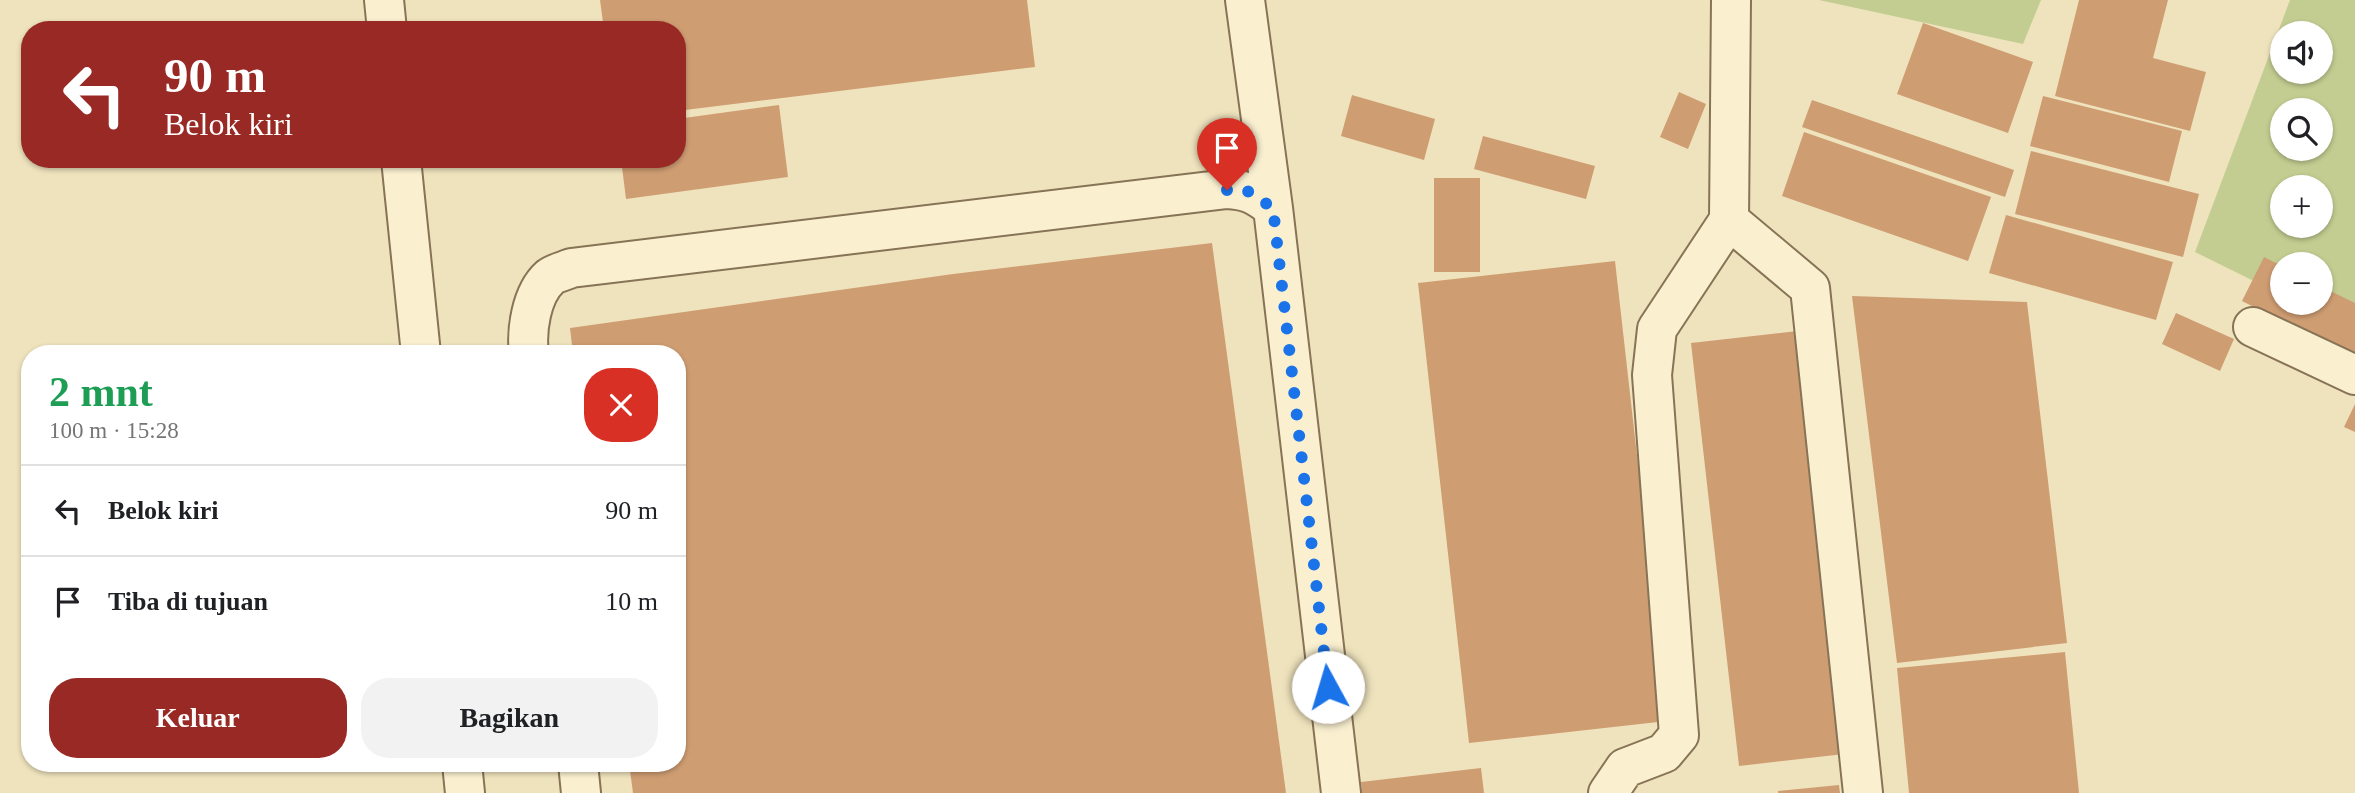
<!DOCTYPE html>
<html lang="id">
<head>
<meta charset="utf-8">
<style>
  :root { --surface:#fff; --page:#f2f2f2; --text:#202124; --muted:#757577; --line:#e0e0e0; --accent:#982924 }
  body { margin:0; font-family:Georgia,serif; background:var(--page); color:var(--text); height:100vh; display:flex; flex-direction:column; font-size:26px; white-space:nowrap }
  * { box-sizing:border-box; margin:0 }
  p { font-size:23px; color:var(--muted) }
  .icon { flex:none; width:38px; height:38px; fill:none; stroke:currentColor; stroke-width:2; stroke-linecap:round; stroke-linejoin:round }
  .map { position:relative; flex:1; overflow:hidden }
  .panel { position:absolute; left:21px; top:345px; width:665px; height:427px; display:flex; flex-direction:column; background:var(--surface); border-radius:28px; box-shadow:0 2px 5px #0004 }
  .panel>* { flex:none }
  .guide { position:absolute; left:21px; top:21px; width:665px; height:147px; border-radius:28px; box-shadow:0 2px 5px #0004; background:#982924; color:#fff; overflow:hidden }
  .tools { position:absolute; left:2270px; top:21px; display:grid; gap:14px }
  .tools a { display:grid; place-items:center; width:63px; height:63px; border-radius:50%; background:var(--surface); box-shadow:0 2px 5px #0004; font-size:35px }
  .pin { position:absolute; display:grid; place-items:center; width:60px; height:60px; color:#fff; margin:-72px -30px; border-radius:50% 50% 50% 0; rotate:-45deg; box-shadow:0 0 7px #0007 }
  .pin .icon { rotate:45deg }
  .me { position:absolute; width:77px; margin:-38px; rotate:354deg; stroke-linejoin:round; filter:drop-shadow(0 0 5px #0008) }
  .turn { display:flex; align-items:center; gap:24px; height:147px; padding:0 28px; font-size:32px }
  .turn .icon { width:91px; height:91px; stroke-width:2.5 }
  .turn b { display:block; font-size:49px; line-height:60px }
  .round { display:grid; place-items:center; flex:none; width:74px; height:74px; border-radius:28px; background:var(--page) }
  .summary { display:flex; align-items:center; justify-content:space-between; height:119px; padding:0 28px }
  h1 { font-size:42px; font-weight:800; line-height:52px; color:#1e9e55 }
  .cta { display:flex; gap:14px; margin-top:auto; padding:14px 28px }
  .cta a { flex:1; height:80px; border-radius:28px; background:var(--accent); color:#fff; font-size:28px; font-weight:800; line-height:80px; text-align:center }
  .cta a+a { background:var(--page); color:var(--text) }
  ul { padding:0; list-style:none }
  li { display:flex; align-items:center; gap:21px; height:91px; padding:0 28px; border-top:2px solid var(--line) }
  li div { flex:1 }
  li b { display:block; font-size:26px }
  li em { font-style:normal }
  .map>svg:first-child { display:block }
</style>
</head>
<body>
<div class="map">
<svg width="2355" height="793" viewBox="0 0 2355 793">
  <rect width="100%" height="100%" fill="#efe3bd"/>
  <path fill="#c3cd91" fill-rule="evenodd" d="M1819 0H2041L2023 44Z
    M2290 0H2355V331L2298 303H2320V264H2282V295L2195 252ZM2282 33H2320V72H2282ZM2282 110H2320V149H2282ZM2282 187H2320V226H2282Z"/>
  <path fill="#cf9d72" d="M600 0H1027L1035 67 677 111V30H604Z
    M2079 0H2168L2153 58 2206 72 2190 131 2055 96Z
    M1923 23 2033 62 2008 133 1897 94Z
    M1679 92 1706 104 1688 149 1660 137Z
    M1352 95 1435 119 1424 160 1341 136Z
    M2043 96 2182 131 2169 182 2030 146Z
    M1812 100 2014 170 2005 197 1802 127Z
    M779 105 788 177 626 199 621 159H677V119Z
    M1804 132 1991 197 1968 261 1782 196Z
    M1483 136 1595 166 1586 199 1474 169Z
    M2031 151 2199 194 2183 257 2015 214Z
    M1434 178H1480V272H1434Z
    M2006 215 2173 262 2156 320 1989 273Z
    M1212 243 1286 793H633L629 763H677V354H573L570 328 953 274Z
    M2264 257 2282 266V303H2320V286L2355 303V358L2242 301Z
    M1615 261 1667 721 1469 743 1418 283Z
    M1852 296 2027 302 2067 643 1897 663Z
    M2176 313 2234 339 2220 371 2162 344Z
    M1806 330 1853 753 1739 766 1691 343Z
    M2355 404V432L2344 427Z
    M2065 652 2079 793H1909L1897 668Z
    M1481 768 1484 793H1362L1361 782Z
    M1839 785 1840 793H1778V791Z"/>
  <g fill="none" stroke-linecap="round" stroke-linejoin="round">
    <defs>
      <path id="minor" d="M384 0 387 30
        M1245 0 1273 208
        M1731 0 1729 220 1810 288 1863 793
        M401 159 421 354
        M2253 327 2355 375
        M529 354C526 331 531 294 550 277 555 273 565 271 571 268L1227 189C1248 190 1257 195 1273 208L1341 793
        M462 763 465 793
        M578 763 581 793
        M1608 793 1625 768 1664 753 1679 735 1652 375 1657 329 1729 220"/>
    </defs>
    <use href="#minor" stroke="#877356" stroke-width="42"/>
    <use href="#minor" stroke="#faf0d0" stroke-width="38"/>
  </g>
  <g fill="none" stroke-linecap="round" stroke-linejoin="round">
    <path stroke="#1a73e8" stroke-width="12" stroke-dasharray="0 21.6" d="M1227 190H1246L1273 208 1328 687"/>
  </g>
</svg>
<div class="tools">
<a><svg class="icon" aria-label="sound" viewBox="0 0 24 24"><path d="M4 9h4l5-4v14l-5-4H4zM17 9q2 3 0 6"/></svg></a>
<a><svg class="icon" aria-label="search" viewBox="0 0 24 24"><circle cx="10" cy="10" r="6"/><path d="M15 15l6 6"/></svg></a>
<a>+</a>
<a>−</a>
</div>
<div class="pin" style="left:1227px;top:190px;background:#d93025"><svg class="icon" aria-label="arrive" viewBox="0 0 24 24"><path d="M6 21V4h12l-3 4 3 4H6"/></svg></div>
<svg class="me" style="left:1328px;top:687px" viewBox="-20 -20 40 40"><circle r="19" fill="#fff"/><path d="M0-13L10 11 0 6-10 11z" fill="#1a73e8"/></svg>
<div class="guide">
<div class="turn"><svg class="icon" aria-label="left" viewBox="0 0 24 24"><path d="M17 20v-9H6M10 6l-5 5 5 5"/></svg><div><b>90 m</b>Belok kiri</div></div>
</div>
<section class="panel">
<div class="summary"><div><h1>2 mnt</h1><p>100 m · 15:28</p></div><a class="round" style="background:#d93025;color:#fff"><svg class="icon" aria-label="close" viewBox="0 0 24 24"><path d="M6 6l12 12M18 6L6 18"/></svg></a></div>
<ul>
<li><svg class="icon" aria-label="left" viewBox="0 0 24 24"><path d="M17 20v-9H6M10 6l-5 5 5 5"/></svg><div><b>Belok kiri</b></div><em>90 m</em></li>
<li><svg class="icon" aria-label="arrive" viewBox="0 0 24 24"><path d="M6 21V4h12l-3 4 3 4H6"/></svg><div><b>Tiba di tujuan</b></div><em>10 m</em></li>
</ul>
<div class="cta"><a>Keluar</a><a>Bagikan</a></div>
</section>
</div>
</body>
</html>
